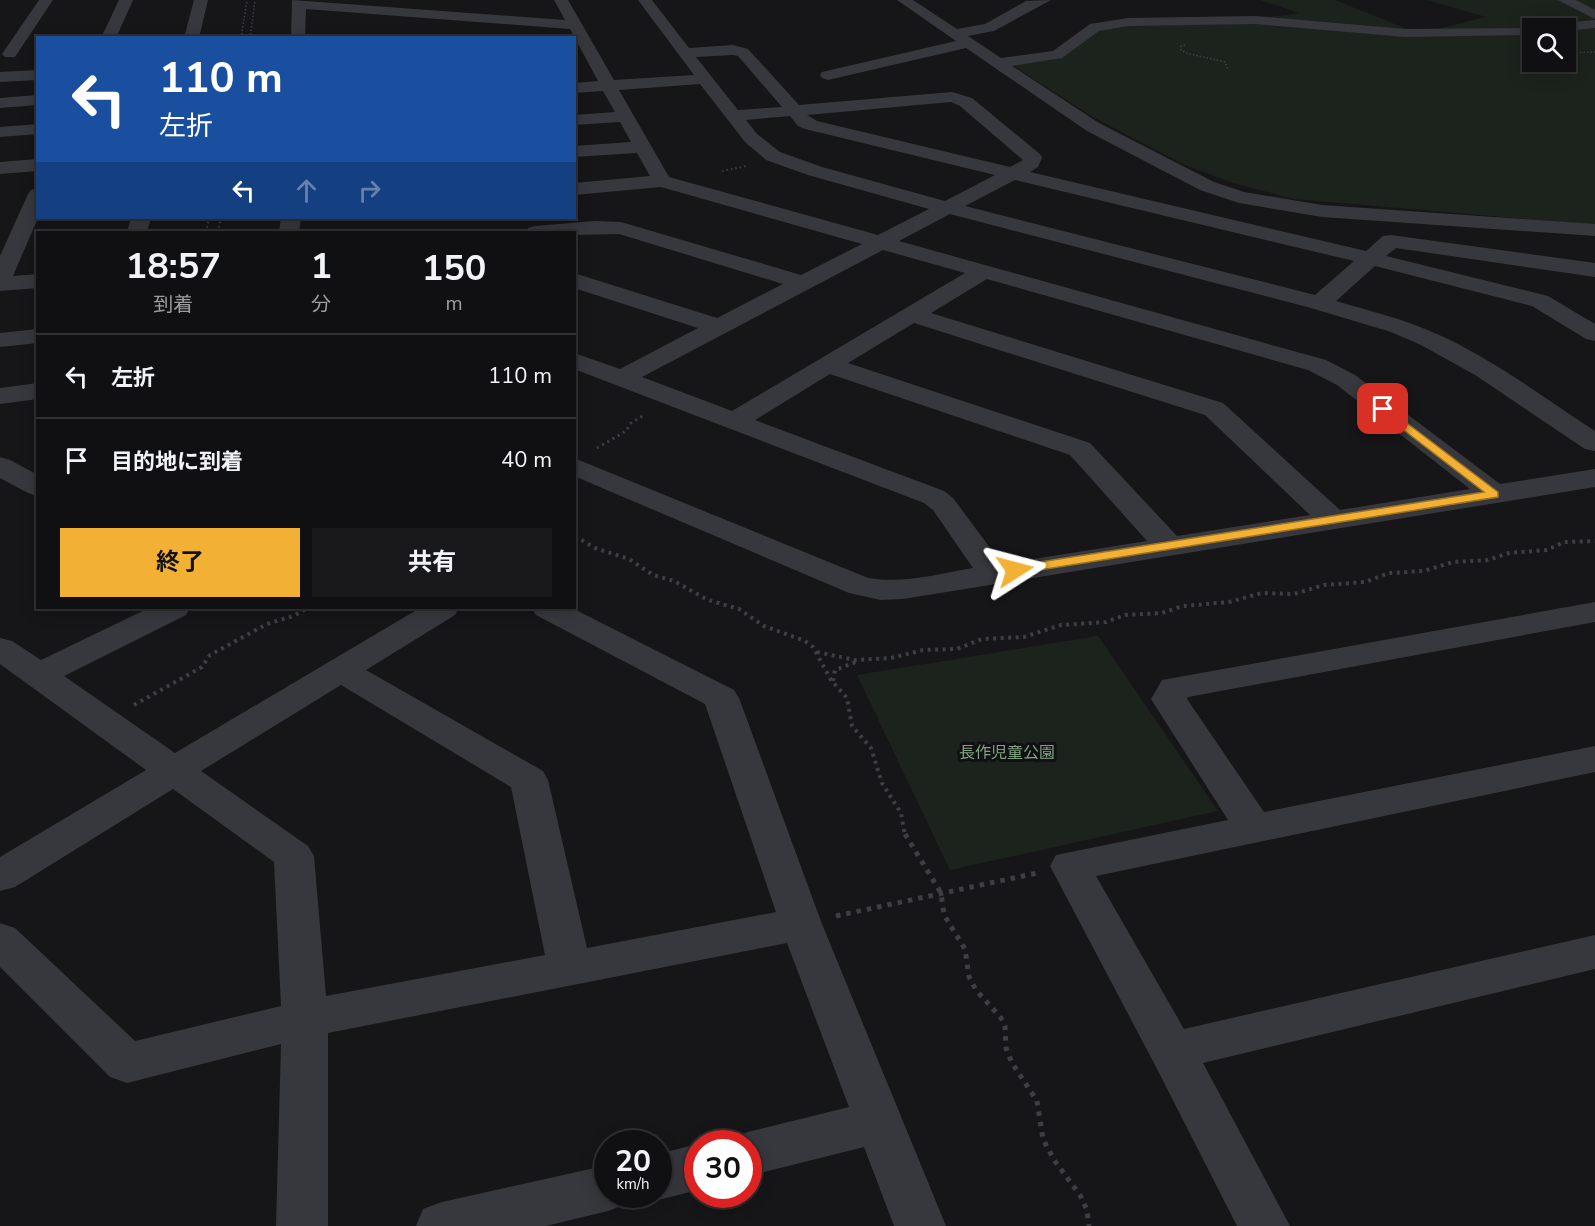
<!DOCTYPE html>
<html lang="ja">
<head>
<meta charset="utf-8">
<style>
  :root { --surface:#101012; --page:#19191b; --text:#f1f3f6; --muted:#9c9d9f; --line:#303032; --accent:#f2b134 }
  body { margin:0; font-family:"Nunito Sans","Noto Sans JP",sans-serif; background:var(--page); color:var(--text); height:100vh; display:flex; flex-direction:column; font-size:22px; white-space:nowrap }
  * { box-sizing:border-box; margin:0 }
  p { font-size:20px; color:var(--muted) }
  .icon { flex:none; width:33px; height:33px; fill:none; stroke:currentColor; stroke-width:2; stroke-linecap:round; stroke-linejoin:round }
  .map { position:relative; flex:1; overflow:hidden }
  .sheet { position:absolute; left:36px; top:231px; width:540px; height:378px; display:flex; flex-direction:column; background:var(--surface); border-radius:0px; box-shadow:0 3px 15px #0003,0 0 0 2px var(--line) }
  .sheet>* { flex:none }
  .guide { position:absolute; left:36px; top:36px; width:540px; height:183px; border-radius:0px; box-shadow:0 3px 15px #0003,0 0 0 2px var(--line); background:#1a4fa0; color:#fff; overflow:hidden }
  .fabs { position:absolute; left:1522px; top:18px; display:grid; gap:12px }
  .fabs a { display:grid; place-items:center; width:54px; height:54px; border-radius:0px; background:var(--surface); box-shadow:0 3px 15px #0003,0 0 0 2px var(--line); font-size:30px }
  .speed { position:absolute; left:594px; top:1130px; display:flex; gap:12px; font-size:30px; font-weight:700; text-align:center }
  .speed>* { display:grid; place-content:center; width:78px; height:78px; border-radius:50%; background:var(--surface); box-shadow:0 3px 15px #0003,0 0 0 2px var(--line); line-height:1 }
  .speed small { font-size:15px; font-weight:400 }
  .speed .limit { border:9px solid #d22; background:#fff; color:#111 }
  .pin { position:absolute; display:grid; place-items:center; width:51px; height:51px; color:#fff; margin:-26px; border-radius:12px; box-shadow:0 3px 9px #0006 }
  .me { position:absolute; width:66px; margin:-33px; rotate:81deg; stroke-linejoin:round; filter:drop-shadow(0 0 4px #0008) }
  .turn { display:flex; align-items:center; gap:21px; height:126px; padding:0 24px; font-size:27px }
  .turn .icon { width:78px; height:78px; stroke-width:2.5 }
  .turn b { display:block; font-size:42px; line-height:51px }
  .lanes { display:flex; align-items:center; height:57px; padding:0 24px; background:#0003; justify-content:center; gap:30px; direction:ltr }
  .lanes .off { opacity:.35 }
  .eta { display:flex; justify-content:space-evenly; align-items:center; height:102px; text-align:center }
  .eta b { font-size:36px; font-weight:700; line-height:42px }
  .button { display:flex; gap:12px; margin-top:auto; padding:12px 24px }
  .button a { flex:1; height:69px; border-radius:0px; background:var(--accent); color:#111; font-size:24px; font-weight:700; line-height:69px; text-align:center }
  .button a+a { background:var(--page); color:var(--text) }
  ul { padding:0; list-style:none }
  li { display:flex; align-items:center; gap:18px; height:84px; padding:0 24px; border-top:2px solid var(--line) }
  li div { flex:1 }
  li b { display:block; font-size:22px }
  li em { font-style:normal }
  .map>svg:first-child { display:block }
</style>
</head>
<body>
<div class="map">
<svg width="1595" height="1226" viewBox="0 0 1595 1226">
  <rect width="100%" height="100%" fill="#161618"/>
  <path fill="#1c231d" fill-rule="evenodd" d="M1260 0H1335L1412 31 1434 30 1486 17 1427 0H1595V225L1294 199 1233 183 1185 165 1091 116 1003 59C1018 57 1038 59 1053 54 1068 49 1075 28 1093 25 1161 14 1231 25 1299 13ZM1533 28H1566V62H1533Z
    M1098 636 1218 811 950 870 857 675Z"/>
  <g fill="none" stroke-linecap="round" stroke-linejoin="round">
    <path stroke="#3d3f44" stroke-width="1.5" stroke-dasharray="1.5 2" stroke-linecap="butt" d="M241 38 247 0
      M250 38 255 0
      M1185 45 1181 46V50L1186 53 1225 62 1228 70
      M1566 53 1595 52"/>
    <path stroke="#3d3f44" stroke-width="2" stroke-dasharray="1.5 3" stroke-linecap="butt" d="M722 171 747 166
      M206 232 209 218
      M218 232 221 218"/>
    <path stroke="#3d3f44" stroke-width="3" stroke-dasharray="2 4" stroke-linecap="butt" d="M597 448 626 431 631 423 644 415
      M574 535 577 537"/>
    <path stroke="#3d3f44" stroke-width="4" stroke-dasharray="3 4.5" stroke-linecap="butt" d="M575 536 595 548 629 559 653 575 674 581 708 600 739 609 764 626 805 641 813 647 831 680 847 698 852 726 871 748 882 783 901 813 905 836
      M817 652 855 660 891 658 923 650 957 649 982 639 1024 637 1061 625 1106 622 1125 615 1162 613 1183 606 1229 602 1262 593 1294 594 1324 585 1365 582 1389 573 1424 571 1453 562 1488 560 1509 553 1547 550 1564 542 1595 541
      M833 681 835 670 856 662
      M134 705 202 667 210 655 267 624 293 616 308 608"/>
    <path stroke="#3d3f44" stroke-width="5" stroke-dasharray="4.5 6" stroke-linecap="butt" d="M905 834 941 893 944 915 965 949 969 977 976 990 1001 1018 1005 1026 1006 1048 1012 1063 1037 1101 1043 1139 1054 1160 1080 1195 1087 1210 1089 1226
      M836 916 1037 873"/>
    <path fill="#37383d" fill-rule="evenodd" d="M39 0H53L15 57H5L2 54Z
      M119 0H133L116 38H101Z
      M194 0H208L199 38H184Z
      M292 0 565 20 554 0H568L614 80 694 75 638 0H652L689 48 733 45 748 49 799 105 952 92 972 98 1040 154 1042 158 1038 167 1030 172 1366 251 1383 236 1391 235 1595 263V277L1396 248 1386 256 1548 296 1595 324V341L1586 339 1532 306 1375 266 1336 301C1370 311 1404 319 1437 334 1493 359 1544 398 1595 431V451L1585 449 1475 375 1421 345 1391 332 1311 308 950 214 899 241 1326 360 1355 375 1500 484 1595 469V487L903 599 881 600 849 593 574 476V458L868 578C902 584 939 574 973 568L933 510 924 503 574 369V353L620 369 698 328 574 288V273L717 318 783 284 619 234 574 235V232H525L528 228 535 226 595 221 621 222 801 275 862 244 661 187 574 195V183L650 176 637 153 574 157V146L631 142 620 122 574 125V115L615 112 603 91 574 93V83L598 81 570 29 306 9 305 38H291ZM733 55 738 56 782 107 738 110 696 57ZM700 84 745 142 766 160 808 175 929 209 878 235 669 177 619 90ZM951 102 960 106 1023 160 1010 167 817 121 807 115ZM790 116 798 126 805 129 995 175 945 201 822 167 780 152 757 134 746 120ZM1015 180 1354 261 1315 295 965 206ZM883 250 965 273 732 411 642 377ZM987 279 1308 370 1337 385 1470 489 1340 510 1223 403 931 313ZM914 323 1205 415 1310 515 1177 536 1090 443 848 363ZM830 374 1070 455 1147 541 1002 564 953 498 944 491 755 420Z
      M897 0H913L957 29 985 24 1026 1 1051 0 994 31 968 36 1001 58 1053 51 1090 24 1128 18 1255 16 1405 29 1538 28H1533V35L1405 37 1255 24 1128 26 1099 31 1062 58 1012 66 1099 123 1214 182 1244 192 1322 205 1595 224V236L1322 217 1239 203 1200 190 1087 131 966 48 828 80 822 78 820 75 822 72 956 41Z
      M1558 0H1576L1595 10V19Z
      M1595 20V28L1566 31V28H1546L1553 24Z
      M38 70V80L0 82V72Z
      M38 95V105L0 108V98Z
      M38 124V134L0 137V127Z
      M38 159V171L0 174V162Z
      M38 188V218L13 276 38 274V288L0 291V256L28 194 31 190Z
      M131 218H151L147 232H127Z
      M281 218H301L299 232H279Z
      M38 329V343L0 347V333Z
      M38 383V399L0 404V388Z
      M0 457 10 460 38 475V496L28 493 0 478Z
      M1595 602V622L1188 697 1187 699 1264 812 1595 746V772L1096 876 1184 1029 1595 935V969L1203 1063 1290 1226H1237L1155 1065 1050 866 1056 855 1228 820 1151 699 1162 680Z
      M149 608H190L186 615 64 676 175 753 420 608H459L455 615 366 670 543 771 548 780 587 948 776 912 705 704 536 615 532 608H572L734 690 739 698 822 924 946 1226H894L864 1147 748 1176V1143H728L730 1138 748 1132 849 1107 787 943 328 1033V1226H276L281 1044 127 1083 110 1077 0 967V923L15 928 135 1041 281 1006 274 862 173 789 15 887 0 891V857L146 770 0 664V638L12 641 41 660ZM341 685 511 787 545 955 326 996 314 856 308 846 201 771Z
      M698 1144V1190L658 1200 642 1194H658V1154Z
      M608 1165V1194H631L626 1204 608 1211 546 1226H416L423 1209 442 1202Z"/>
  </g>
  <path fill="#f2b134" stroke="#9d7322" stroke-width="1.5" d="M1383 405 1498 492V497L1015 574 1008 570 1015 566 1484 492 1379 411 1377 409Z"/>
  <g text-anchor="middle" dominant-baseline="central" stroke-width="6" stroke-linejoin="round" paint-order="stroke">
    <g font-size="16" fill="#7fa381" stroke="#111113">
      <text x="1007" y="753">長作児童公園</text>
    </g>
  </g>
</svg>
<div class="fabs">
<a><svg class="icon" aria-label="search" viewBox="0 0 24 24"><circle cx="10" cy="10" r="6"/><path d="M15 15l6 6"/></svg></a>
</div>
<div class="speed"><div>20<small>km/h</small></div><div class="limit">30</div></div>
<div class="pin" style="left:1383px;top:409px;background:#d93025"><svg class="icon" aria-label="arrive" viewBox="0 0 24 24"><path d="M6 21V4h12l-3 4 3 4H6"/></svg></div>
<svg class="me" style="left:1015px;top:570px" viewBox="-20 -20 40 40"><path d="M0-17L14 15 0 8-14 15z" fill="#f2b134" stroke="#fff" stroke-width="4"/></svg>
<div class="guide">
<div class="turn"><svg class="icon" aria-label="left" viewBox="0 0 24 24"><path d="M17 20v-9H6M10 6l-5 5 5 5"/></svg><div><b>110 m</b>左折</div></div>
<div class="lanes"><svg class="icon" aria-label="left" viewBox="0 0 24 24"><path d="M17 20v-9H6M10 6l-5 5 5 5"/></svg><svg class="icon off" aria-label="ahead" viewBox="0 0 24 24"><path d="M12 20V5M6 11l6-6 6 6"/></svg><svg class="icon off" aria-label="right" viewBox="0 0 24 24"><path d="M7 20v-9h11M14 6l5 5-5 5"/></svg></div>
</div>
<section class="sheet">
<div class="eta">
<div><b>18:57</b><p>到着</p></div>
<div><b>1</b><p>分</p></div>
<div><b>150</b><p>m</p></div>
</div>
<ul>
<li><svg class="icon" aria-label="left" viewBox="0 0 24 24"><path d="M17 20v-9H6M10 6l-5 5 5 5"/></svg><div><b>左折</b></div><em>110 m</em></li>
<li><svg class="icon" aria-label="arrive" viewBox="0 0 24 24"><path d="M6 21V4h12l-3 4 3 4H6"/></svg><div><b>目的地に到着</b></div><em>40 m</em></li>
</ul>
<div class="button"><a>終了</a><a>共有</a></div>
</section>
</div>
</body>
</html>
